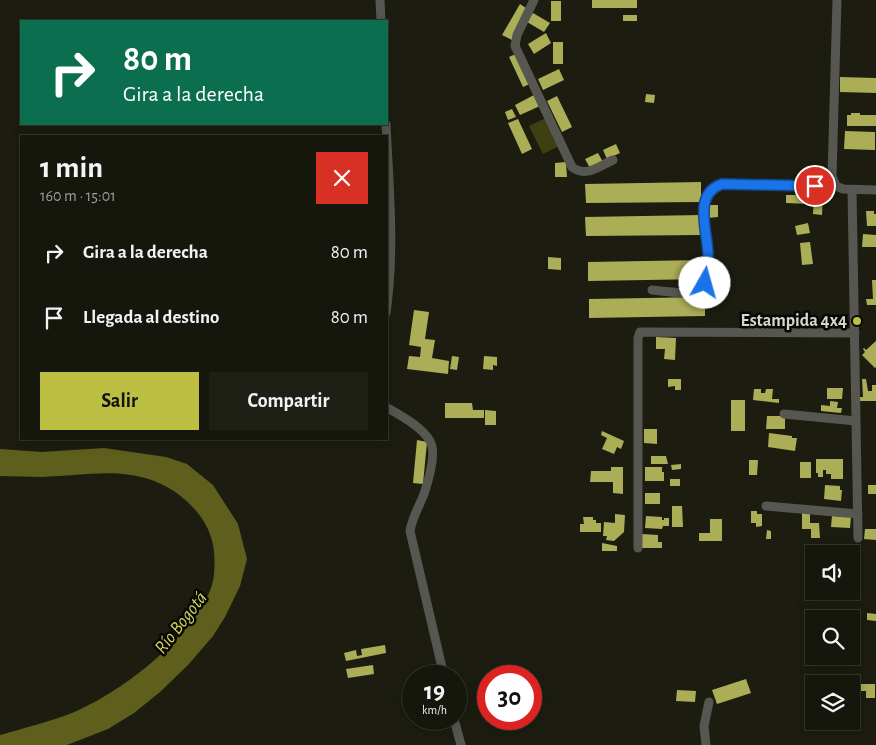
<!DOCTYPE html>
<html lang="es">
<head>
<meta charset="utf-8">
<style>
  :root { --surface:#15160c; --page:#1e1f15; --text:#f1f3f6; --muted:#9d9f9d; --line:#34352d; --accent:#bdbf43 }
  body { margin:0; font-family:"Alegreya Sans",sans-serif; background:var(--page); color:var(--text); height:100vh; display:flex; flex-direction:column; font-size:19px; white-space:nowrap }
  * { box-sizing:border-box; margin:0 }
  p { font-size:16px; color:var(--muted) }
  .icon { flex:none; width:28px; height:28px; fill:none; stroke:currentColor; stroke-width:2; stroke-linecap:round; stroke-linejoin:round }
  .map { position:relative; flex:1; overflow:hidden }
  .sheet { position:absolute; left:20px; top:135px; width:368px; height:305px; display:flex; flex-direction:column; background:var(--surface); border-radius:0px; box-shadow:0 2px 12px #0003,0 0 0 1px var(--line) }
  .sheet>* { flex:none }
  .banner { position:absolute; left:20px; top:20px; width:368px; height:105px; border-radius:0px; box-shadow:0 2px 12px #0003,0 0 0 1px var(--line); background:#0b6e4f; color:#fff; overflow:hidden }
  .fabs { position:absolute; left:805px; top:545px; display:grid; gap:10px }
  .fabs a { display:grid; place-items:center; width:55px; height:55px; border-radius:0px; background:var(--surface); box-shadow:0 2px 12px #0003,0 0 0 1px var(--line); font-size:25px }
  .speed { position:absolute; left:402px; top:665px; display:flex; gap:10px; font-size:25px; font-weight:700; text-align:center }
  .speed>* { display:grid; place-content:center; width:65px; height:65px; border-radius:50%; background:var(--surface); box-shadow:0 2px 12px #0003,0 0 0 1px var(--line); line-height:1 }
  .speed small { font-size:12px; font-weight:400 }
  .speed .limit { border:8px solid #d22; background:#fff; color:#111 }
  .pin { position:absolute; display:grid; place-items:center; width:42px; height:42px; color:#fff; margin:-21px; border:2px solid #fff; border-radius:50%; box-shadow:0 1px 5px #0007 }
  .me { position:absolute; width:55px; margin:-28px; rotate:7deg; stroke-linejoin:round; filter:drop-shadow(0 0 4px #0008) }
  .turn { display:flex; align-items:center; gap:18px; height:105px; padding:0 20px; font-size:22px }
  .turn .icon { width:65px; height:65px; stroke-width:2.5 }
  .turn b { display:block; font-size:35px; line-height:42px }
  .round { display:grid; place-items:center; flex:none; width:52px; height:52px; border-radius:0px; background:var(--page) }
  .overview { display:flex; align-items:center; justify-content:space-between; height:85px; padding:0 20px }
  h1 { font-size:30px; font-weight:700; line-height:38px }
  .cta { display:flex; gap:10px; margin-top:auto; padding:10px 20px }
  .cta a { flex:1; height:58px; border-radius:0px; background:var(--accent); color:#111; font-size:20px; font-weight:700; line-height:58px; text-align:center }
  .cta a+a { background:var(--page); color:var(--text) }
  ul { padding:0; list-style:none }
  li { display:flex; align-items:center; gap:15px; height:65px; padding:0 20px }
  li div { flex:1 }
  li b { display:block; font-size:19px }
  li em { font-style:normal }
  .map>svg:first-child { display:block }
</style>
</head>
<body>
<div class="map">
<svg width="876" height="745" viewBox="0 0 876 745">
  <rect width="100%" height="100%" fill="#1c1d10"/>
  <path fill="#3f4012" d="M546 118 559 146 543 154 529 126Z"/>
  <path fill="#5e5f1c" d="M104 448 166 457 187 464 213 485 238 524 247 559 240 586 225 617 213 636 188 665 160 692 134 713 108 729 67 745H0V735C24 728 49 722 72 713 122 692 186 642 209 593 215 580 215 566 214 552 212 522 187 496 161 484 123 466 82 476 42 477 28 477 14 476 0 476V449L42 452Z"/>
  <path fill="#acae57" d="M592 0H637V8H592Z
    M551 1H561V21H551Z
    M520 4 529 10 512 40 502 35Z
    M533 13 550 23 544 32 527 22Z
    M623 15H637V21H623Z
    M546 33 551 43 534 54 528 44Z
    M553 42H563V64H553Z
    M518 53 532 83 523 87 509 57Z
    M559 69 564 80 543 90 538 79Z
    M840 77 876 78V93L840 92Z
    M646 94 655 95 654 103 645 102Z
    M534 95 540 106 520 115 515 105Z
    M557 96 572 127 562 132 547 101Z
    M512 109 516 117 508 120 505 112Z
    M851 113H860V115H876V126H847V115H851Z
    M518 119 532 149 522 154 508 123Z
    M845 131 875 132V150L844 149Z
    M616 144 620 153 607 159 603 150Z
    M598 153 603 162 590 168 585 159Z
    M566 162 567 177H555V163Z
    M701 182V202L586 203 585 184Z
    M814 193H823L822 215 813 214Z
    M786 195H808V204L786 203Z
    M708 205H718V217L708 218Z
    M866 211H874V214H876V226H867Z
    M701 215 702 235 586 236 585 217Z
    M808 223 810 233 797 235 795 226Z
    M863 234 876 235V247H862Z
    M810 242 813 264 802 265 800 243Z
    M548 257 561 258V270L548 269Z
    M704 260V279L588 281V262Z
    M872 280H876V305H867L866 299H873Z
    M705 297V316L589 318V299Z
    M414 310 429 312 425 339 435 340 432 358 449 361 448 374 407 369 409 356 420 357 421 347 409 345Z
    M656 337 676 338 675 360 664 359 665 349H656Z
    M876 341V367L875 368 862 355 865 352 863 349 864 348 866 350Z
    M452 356 459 357 457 370 450 369Z
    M484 356 497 357V366L493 365V370L483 369Z
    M668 379H681V390H675V386L668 387Z
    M862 379H866L868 391H872V385H876V401H860V397H863Z
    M827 388H843L842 399H827Z
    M754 389H761V393H765L766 389H773L772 399H779V403L753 400Z
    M731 400H745V431H731Z
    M830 401 838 402 837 408H842L841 413 821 411V405L830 406Z
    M445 403H472L473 410H484V418H445Z
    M485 410 496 411V425H485Z
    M767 416H785V429H766Z
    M644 429H657V444L644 443Z
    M602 431 624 441 621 449 617 447 614 454 602 449 607 438 601 435Z
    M769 433 792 436V438H797L795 451 768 447Z
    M417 440 427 442 423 484 413 483Z
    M651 456H666L668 464H651Z
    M816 459H843V479H831V474H826V470H823V477H818V473H816Z
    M749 460H758L757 475H749Z
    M800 462H811V478H800Z
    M681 464V469L672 470 671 465Z
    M611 467H623V494L613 493V482H590L591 471H611Z
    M645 467H662V472H664V481H645Z
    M670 479H680V486H670Z
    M825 485 840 486V490H842L841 501 824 499Z
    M868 485H876V494H868Z
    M645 493H660V504H645Z
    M672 506H682L683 527H672Z
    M751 511H757V514H762V526L756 527V523H751Z
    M810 511V523H819L820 538H811V529H802V512Z
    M615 514 625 515 624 532 614 541 606 540 607 536H603L604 522 615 523Z
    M646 516 662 517V520H664V518H669V526H663L662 529 645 528Z
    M832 516 851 517 850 528 831 527Z
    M583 517H593V520H596V523H601V532H580V524H584Z
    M710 519H722V541H699V533H710Z
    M865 529H876V540L864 539Z
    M767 530 771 531V539H766Z
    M642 534 658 535V542H662V548H642Z
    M602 543 617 546V551H602Z
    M823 546 830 547V554H822Z
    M833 547H845V554H833Z
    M851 550H861V559L851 558Z
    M867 613 876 614V621L867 620Z
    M385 645 386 653 346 661 344 653 356 650 357 656 362 655 361 649Z
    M851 650H856L855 665H847V656H851Z
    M373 665 374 674 348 678 346 669Z
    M746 679 751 693 717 704 712 690Z
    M859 684H875V698H866V691H859Z
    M677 690 696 691 695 702 676 701Z"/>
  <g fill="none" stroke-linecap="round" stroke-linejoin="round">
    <path stroke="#565750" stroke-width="9" d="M380 0 381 21
      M534 0 517 35 515 46 572 167C586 178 599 166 613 160
      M386 124C389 187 395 250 386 313
      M836 186 832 176 837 0
      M852 190 858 538
      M652 290C663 291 692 296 701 289 706 285 706 277 707 271 708 261 708 251 707 241 705 220 696 193 722 184L836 186 843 189 876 190
      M386 407C401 416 421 426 430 441 437 453 428 482 424 494 419 507 412 518 410 531L444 676
      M784 414 856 421
      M766 506 858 514
      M638 548V338L640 332 855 333
      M454 719 461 745
      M706 745 704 726 709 702"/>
  </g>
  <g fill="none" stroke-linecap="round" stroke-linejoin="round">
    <defs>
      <path id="route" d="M705 283C706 274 708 264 708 255 708 232 692 194 722 184L815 186"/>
    </defs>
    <use href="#route" stroke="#114b97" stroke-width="12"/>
    <use href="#route" stroke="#1a73e8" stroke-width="9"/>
  </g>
  <circle fill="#bdbf43" stroke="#070703" stroke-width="2" cx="857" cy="321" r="5"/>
  <g text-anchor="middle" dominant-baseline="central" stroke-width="5" stroke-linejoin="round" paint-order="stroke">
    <g font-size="18" font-weight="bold" fill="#d5d6cd" stroke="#070703" text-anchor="end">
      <text x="847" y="321">Estampida 4x4</text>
    </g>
    <g font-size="19" font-style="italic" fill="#d4d661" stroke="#070703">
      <text transform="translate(181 623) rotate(-52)">Río Bogotá</text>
    </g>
  </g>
</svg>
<div class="fabs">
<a><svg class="icon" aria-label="sound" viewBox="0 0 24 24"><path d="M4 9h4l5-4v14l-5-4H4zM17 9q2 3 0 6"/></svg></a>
<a><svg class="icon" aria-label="search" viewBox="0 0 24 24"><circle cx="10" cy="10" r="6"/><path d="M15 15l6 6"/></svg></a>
<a><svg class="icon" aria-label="layers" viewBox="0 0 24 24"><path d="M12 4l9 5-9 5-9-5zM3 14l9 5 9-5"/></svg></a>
</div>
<div class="speed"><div>19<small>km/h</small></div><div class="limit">30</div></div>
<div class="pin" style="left:815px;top:186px;background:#d93025"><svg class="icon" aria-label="arrive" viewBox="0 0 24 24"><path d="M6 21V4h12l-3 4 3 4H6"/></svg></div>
<svg class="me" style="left:705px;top:283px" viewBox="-20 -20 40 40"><circle r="19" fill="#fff"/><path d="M0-13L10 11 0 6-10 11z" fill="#1a73e8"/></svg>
<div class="banner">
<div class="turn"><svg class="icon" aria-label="right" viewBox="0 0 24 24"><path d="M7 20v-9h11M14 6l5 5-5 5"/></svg><div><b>80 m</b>Gira a la derecha</div></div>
</div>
<section class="sheet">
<div class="overview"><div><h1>1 min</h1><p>160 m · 15:01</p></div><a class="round" style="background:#d93025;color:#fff"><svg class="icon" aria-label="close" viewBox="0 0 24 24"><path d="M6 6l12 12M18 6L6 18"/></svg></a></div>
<ul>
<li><svg class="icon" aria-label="right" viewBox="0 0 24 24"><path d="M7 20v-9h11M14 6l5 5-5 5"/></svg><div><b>Gira a la derecha</b></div><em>80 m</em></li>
<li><svg class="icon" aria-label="arrive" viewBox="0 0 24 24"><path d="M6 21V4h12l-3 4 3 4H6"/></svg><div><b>Llegada al destino</b></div><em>80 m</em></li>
</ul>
<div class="cta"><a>Salir</a><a>Compartir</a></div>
</section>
</div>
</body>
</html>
